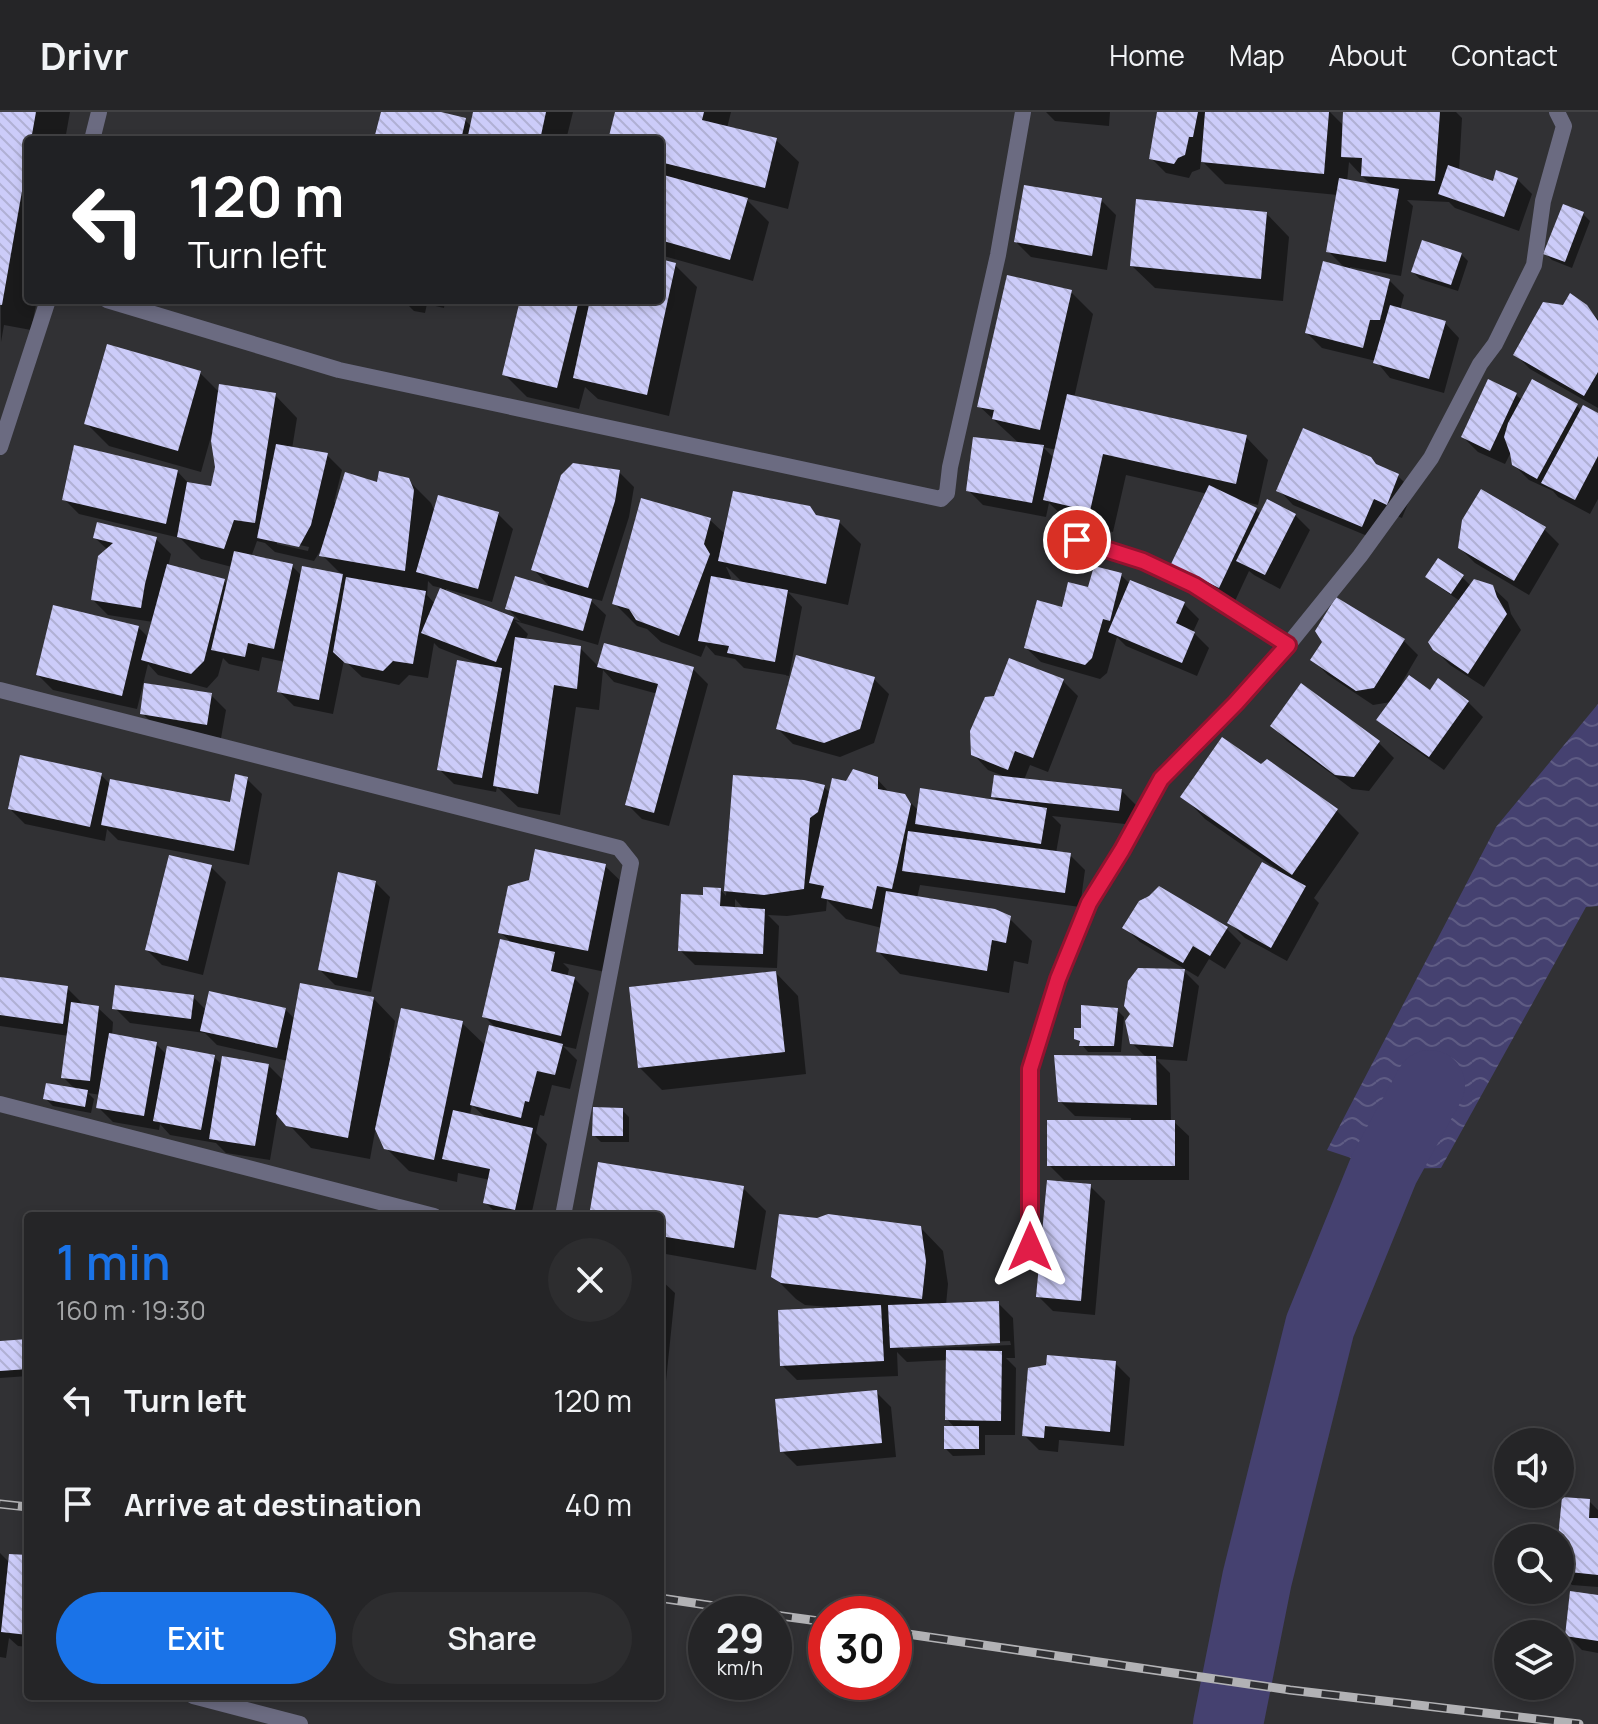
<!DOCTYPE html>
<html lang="en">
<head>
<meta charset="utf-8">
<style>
  :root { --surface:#252527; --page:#2d2d2f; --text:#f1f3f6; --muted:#a3a5a7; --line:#424244; --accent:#1a73e8 }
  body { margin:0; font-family:Manrope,sans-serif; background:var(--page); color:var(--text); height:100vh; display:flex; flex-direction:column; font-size:30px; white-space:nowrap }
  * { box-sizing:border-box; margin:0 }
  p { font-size:26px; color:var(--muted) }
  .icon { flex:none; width:44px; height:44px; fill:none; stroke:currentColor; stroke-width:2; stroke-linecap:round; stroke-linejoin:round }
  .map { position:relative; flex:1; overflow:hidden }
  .side { position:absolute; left:24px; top:1100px; width:640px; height:488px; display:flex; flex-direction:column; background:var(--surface); border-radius:8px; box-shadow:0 4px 12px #0003,0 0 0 2px var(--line) }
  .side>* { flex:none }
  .banner { position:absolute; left:24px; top:24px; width:640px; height:168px; border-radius:8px; box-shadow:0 4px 12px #0003,0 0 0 2px var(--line); background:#202124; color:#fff; overflow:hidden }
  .controls { position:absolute; left:1494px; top:1316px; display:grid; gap:16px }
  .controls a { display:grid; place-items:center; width:80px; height:80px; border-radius:50%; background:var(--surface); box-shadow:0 4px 12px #0003,0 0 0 2px var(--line); font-size:40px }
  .speed { position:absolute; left:688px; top:1484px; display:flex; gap:16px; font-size:40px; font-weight:700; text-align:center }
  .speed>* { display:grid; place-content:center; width:104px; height:104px; border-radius:50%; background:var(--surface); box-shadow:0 4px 12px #0003,0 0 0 2px var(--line); line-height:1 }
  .speed small { font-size:20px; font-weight:400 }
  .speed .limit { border:12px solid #d22; background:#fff; color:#111 }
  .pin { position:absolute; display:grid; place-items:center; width:68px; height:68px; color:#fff; margin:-34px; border:4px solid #fff; border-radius:50%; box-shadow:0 2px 8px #0007 }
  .me { position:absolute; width:88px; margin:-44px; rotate:0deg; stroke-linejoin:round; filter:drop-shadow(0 0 6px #0008) }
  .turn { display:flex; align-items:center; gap:28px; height:168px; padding:0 32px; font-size:36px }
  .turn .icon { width:104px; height:104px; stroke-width:2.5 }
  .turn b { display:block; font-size:56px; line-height:68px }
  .round { display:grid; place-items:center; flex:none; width:84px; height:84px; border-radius:42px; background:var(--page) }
  .summary { display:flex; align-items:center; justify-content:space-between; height:136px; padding:0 32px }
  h1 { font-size:48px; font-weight:600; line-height:60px; color:var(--accent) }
  .action { display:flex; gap:16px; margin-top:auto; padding:16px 32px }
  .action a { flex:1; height:92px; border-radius:48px; background:var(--accent); color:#fff; font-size:32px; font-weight:600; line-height:92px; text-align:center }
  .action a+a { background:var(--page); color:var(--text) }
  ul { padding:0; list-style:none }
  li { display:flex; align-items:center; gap:24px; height:104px; padding:0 32px }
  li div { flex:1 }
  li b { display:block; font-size:30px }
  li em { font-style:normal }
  header { display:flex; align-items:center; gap:48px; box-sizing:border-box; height:112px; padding:0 40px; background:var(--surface); border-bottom:2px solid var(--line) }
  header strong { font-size:38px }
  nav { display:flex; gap:44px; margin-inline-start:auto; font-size:28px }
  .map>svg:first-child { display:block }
</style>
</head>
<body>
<header>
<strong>Drivr</strong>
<nav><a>Home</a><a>Map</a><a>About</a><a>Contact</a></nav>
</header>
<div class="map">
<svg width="1598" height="1612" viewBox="0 0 1598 1612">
  <defs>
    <pattern id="water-waves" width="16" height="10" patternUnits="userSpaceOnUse" patternTransform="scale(2)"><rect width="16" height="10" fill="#454170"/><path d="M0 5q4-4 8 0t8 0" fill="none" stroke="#5f5c84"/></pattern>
    <pattern id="building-back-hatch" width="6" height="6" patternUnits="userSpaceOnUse" patternTransform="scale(2)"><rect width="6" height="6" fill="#ccccf9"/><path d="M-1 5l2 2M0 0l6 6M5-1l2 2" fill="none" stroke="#b0b0d4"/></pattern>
  </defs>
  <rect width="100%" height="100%" fill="#313134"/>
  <path fill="url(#water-waves)" d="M1598 592V794L1586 795 1441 1056 1384 1057 1327 1038 1496 715Z"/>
  <path fill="#0007" fill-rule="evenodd" d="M0 0H70L65 28H28V188H37L31 218 4 213 1 230Z
    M383 0H433L465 8 472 15 476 0H573L566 28H383Z
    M617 0H731L727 16 776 28 799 50 788 97 745 86 769 110 753 169 660 143V28H610Z
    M1046 0H1110L1109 14 1055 9Z
    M1159 0H1330L1345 15 1346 0H1456L1462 6 1459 59 1494 71 1517 67 1532 82 1519 119 1455 96 1449 90 1407 88 1413 94 1401 164 1350 155V158L1389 168 1404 183 1400 198 1445 211 1459 226 1444 281 1390 266 1376 249 1322 236 1307 221 1347 158 1328 139 1338 83 1225 72 1201 48 1200 57 1192 60 1189 66 1166 61 1151 46ZM1349 50 1365 67 1374 75 1347 70Z
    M1101 88 1116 103 1107 158 1031 145 1016 130Z
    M1267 102 1289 125 1283 189 1155 176 1132 154Z
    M1583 102 1590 109 1572 156 1552 148 1545 141Z
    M1461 142 1468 149 1458 179 1420 167 1413 160Z
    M660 149 675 153 697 175 669 304 598 287 585 275 579 297 527 285 504 262 522 188H660Z
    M1071 180 1093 202 1074 286 1246 325 1268 348 1258 393 1242 389V391L1256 398 1261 403H1295L1310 418 1280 477 1254 463 1249 459 1235 489 1188 467 1173 452 1208 382 1126 363 1113 420 1068 409 1049 391 1046 405 983 393 968 378 1020 332 979 294ZM1043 335 1057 338 1055 347Z
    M403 188H445L444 196 427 192 425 201 414 199Z
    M1586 195 1598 207V296L1530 257 1515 242Z
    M200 261 220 281 275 283 297 306 292 337 327 343 342 358 334 390 338 391 378 373 408 368 431 391 435 400 498 402 513 417 492 490 446 477 445 480 521 510 507 496 553 478 533 457 619 360 634 375 629 405 602 489 587 485 606 503 598 533 515 509 528 522 525 529 580 536 599 555 693 557 708 572 669 714 642 707 627 692 658 582 614 570 603 558 599 598 576 595 560 703 518 695 497 675 496 680 454 672 439 657 480 552 439 536 434 531 428 566 409 563 399 573 362 565 344 548 333 602 294 594 279 579 285 550 262 545 259 559 229 552 223 546 218 564 207 576 158 563 148 552 137 597 53 578 38 563 138 515 149 526 153 510 108 503 93 488 108 438 95 426 156 427 171 442 168 454 224 469 228 473 232 455 201 447 180 426 79 402 64 387 177 359 190 373 213 377 217 355 212 321 201 360 109 334 86 311ZM277 428 309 435 308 439 277 432ZM257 429 265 431 275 440 314 449 323 434 322 443 343 464 303 456 302 464 292 454 251 445ZM428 469 433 474 442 476 435 492 427 483Z
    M1516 283 1522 288 1577 294 1582 299 1598 303V387L1590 402 1558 385 1553 379 1529 368 1514 353 1512 338 1505 352 1478 340 1463 325Z
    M1379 355 1398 364 1413 379 1402 406 1389 401 1377 428 1293 393 1279 378Z
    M809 396 819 406 839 410 861 432 848 493 788 480 802 495 789 564 874 567 889 582 874 631 840 645 793 632 778 617 792 564 744 556 735 547 715 543 706 533 701 545 661 530 647 517 637 514 614 491 710 408 726 423ZM726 455H727L744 472 730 469 731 466Z
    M1544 417 1559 432 1529 483 1475 451 1460 436Z
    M1121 463 1130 472 1184 492 1199 507 1193 520 1209 536 1197 564 1126 534 1117 525 1107 561 1100 567 1041 550 1026 536 1063 498 1090 478Z
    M1428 465H1462L1471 474 1492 475 1508 490 1511 502 1521 518 1484 575 1450 553 1434 537 1460 489 1435 472Z
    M1403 528 1418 543 1401 572 1430 581 1438 569 1468 590 1483 605 1444 658 1394 622 1379 608 1391 590 1373 593 1328 563 1313 548Z
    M1063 569 1078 584 1048 660 1030 653 1024 668 1121 678 1136 693 1134 713 1052 704 1061 713 1056 741 1070 743 1085 758 1080 795 920 773 917 786 1009 806 1032 829 1028 852 1014 849 1009 881 900 862 878 839 882 816 846 807 827 788 826 799 787 804 768 803 779 814 777 856 695 853 680 838 705 785 720 777 726 784 735 665 824 675 831 682 847 671 877 667 890 681 904 684 919 699 999 690 993 684 1006 665 988 658 973 642ZM735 787 745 798 735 797Z
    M1302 574 1379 631 1394 646 1369 679 1352 677 1287 629 1272 614Z
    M211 583 226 598 221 626 157 616 142 601Z
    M1267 650 1337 699 1359 721 1314 786 1319 791 1287 849 1245 826 1230 811 1278 758 1205 707 1183 684 1261 654Z
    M101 663 111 673 231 693 247 667 262 682 249 753 118 728 107 717 105 729 25 712 10 697Z
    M605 754 628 776 610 861 563 851 569 857 567 865 574 866 589 881 576 937 563 934 577 948 570 977 552 973 544 1004 540 1003 536 1021 547 1032 531 1104H499L485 1090 490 1068 458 1061 457 1070 409 1059 386 1036 376 1014 370 1047 311 1036 278 1001 270 1048 226 1041 216 1031 170 1023 160 1012 159 1018 113 1010 98 995 101 983 88 981 94 987 91 1001 53 994 46 987 76 978 63 965 69 924 0 914V867L67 876 82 891 81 894 98 896 113 910 112 924 156 932 167 943 214 945 222 953H268L284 969 288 949 217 933 205 921 130 911 115 896 193 885 206 898 285 897 296 908 373 886 395 909 389 946 392 947 462 911 486 934 497 917 484 904 513 832 500 820ZM472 993 487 1007 470 1003Z
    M211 755 226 770 203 863 162 853 147 838Z
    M375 770 390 785 371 880 335 873 320 858Z
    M1125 816H1226L1241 831 1225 857 1209 847 1198 865 1140 830Z
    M1184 859 1199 874 1187 949 1156 947 1170 961 1171 1010H1174L1189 1024V1068H1064L1049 1053 1131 1010V1006L1075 1004 1060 989 1147 946 1132 931V901Z
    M776 861 798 884 806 962 662 978 639 955Z
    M1117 898 1124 905 1121 940H1088L1076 926 1082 917Z
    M622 998 629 1005V1030H601L594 1023Z
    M1090 1074 1105 1089 1095 1203 1053 1199 1038 1184Z
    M743 1076 766 1099 756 1158 660 1141V1104H591Z
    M921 1116 943 1139 948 1172 946 1193 998 1191 1013 1206 1015 1246H1006L1016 1256 1015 1323H985V1343L953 1344 946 1337 955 1316 947 1307 948 1248 907 1250 897 1240 898 1264 797 1268 782 1253 828 1198V1195L805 1193 796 1187 773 1164ZM1010 1229 1011 1233 903 1237V1233Z
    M660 1167 675 1181 660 1328Z
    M28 1229V1264L0 1266V1231Z
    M1115 1251 1130 1266 1124 1334 1059 1328 1058 1340 1039 1338 1024 1323Z
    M876 1280 891 1295 896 1345 797 1354 782 1339Z
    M1589 1389 1598 1398V1475L1572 1473 1560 1461V1427Z
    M0 1441 10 1451 28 1445V1535L18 1534 9 1526 6 1546 0 1545Z
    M1526 1478H1559L1555 1487Z
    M1598 1485V1541L1582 1538 1567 1523Z"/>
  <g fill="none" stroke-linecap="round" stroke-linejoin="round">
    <path stroke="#454170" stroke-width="70" d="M1228 1612 1257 1467 1320 1214 1384 1057 1430 973"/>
  </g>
  <path fill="url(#building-back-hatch)" d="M0 0H36L31 28H28V45L2 193H0Z
    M381 0H441L466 6 461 28H381L375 23Z
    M473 0H546L540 28H467Z
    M615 0H704L702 8 777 26 765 76 660 50V28H608Z
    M1157 0H1198L1193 25H1189L1185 43 1178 46 1174 52 1149 47Z
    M1205 0H1329L1324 62 1201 50Z
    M1343 0H1440L1435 69 1361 64 1362 46 1341 45Z
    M1448 53 1493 69 1496 58 1518 66 1504 105 1438 82Z
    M660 62 748 86 730 148 660 128Z
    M1339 66 1399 77 1386 150 1326 140Z
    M1024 73 1102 86 1092 144 1014 130Z
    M1136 87 1267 100 1261 167 1130 154Z
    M1563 92 1584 100 1565 150 1543 142Z
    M1422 128 1462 141 1451 173 1411 160Z
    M660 147 676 151 647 283 573 266 590 188H660Z
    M1323 149 1390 167 1380 208H1370L1363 236 1305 221Z
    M1007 163 1072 178 1040 318 992 307 994 298 977 295Z
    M1570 181 1587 193 1598 209V260L1584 284 1513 243 1543 190 1563 193Z
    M520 188H579L557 276 502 263Z
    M1390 193 1446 209 1429 267 1373 251Z
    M107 232 201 259 178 339 84 312Z
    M1488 267 1517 281 1490 339 1461 325Z
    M1532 267 1578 292 1537 367 1512 353 1510 341 1504 325 1508 311Z
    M219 272 276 281 255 411 234 408 224 437 177 425 187 370 211 374 215 355 211 329Z
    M1067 282 1247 323 1236 372 1103 342 1090 399 1043 388Z
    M1583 293 1598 301V344L1575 388 1541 371Z
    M1303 316 1371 345 1376 352 1399 362 1387 393 1374 387 1362 415 1276 379Z
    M973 325 1044 333 1032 391 966 379Z
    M276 332 328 341 311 413 299 435 257 426Z
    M74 333 178 358 166 412 62 388Z
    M573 351 620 358 615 389 588 476 531 458 561 363Z
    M379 359 409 366 414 378 405 459 319 444 345 360 377 370Z
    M1209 373 1257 396 1219 476 1171 452Z
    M1481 377 1546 415 1514 469 1458 436 1462 408Z
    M733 379 810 394 816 403 840 408 826 472 718 449Z
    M438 383 499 400 478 477 416 460Z
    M641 386 711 406 704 432 710 442 679 524 636 508 629 497 612 492Z
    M1267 387 1296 402 1265 463 1236 449Z
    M97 410 157 425 145 472 141 496 91 488 98 444 113 431 93 426Z
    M234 439 293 452 274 537 248 531 245 545 211 538Z
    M1438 446 1464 463 1451 482 1425 465Z
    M167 452 225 467 204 549 191 562 141 548Z
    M302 454 343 462 319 588 277 580Z
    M1094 454 1122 461 1110 509 1103 507 1092 546 1085 553 1024 536 1037 488 1062 495 1068 470 1088 475Z
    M515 464 592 487 583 519 505 497Z
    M711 464 788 478 775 550 727 541 729 534 698 529Z
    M346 465 426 479 413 552 393 549 383 559 345 551 333 540Z
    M1474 467 1493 473 1497 485 1507 502 1468 562 1433 538 1428 530Z
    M1130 468 1185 490 1176 511 1195 520 1182 551 1108 520Z
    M440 476 514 505 496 550 421 521Z
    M1336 485 1405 527 1374 576 1356 579 1310 548 1322 530 1315 519Z
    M53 493 139 514 122 584 36 563Z
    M515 525 581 534 577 577 554 573 538 682 493 674Z
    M604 531 694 555 654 701 625 693 658 572 597 555Z
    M796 543 875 565 860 617 824 631 776 617Z
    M1009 546 1064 567 1033 646 1015 639 1008 658 971 643 970 619 985 585 994 584Z
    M457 548 502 556 482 666 437 658Z
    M1409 563 1430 578 1438 566 1469 589 1429 645 1376 608Z
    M144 571 212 581 207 613 140 602Z
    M1301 571 1380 629 1354 665 1335 663 1270 614Z
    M1222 625 1261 652 1267 647 1338 697 1292 763 1180 685Z
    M20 643 102 661 90 715 8 697Z
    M853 657 878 665V677L905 682 911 692 892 777 877 774 872 797 821 786 824 774 809 771 832 666 846 669Z
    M235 662 248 665 234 739 101 713 110 667 230 690Z
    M733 663 804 668 825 673 818 700 810 706 804 777 764 783 724 779Z
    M994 663 1122 677 1119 699 991 685Z
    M920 676 1047 696 1041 732 915 712Z
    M908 719 1071 741 1065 781 902 759Z
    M535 737 606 752 588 839 498 821 508 774 529 768Z
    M169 743 212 753 188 849 145 838Z
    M1262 750 1306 774 1271 836 1227 811Z
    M338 760 376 769 357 866 318 858Z
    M1159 774 1228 815 1210 844 1193 834 1183 851 1122 816 1139 789 1149 784Z
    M703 775 721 776 720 794 765 797 763 842 678 839 681 782 703 783Z
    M886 779 995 797 1011 804 1006 831 992 828 987 859 876 840Z
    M500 827 555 840 551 859 575 865 561 924 482 905Z
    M1138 856 1185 857 1173 935 1130 932 1125 909 1130 902 1124 894 1128 869Z
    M776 859 785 940 638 956 629 875Z
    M0 865 68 874 63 912 0 903Z
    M300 871 374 885 348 1026 286 1014 276 1002Z
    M115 873 194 883 191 907 112 897Z
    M209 879 286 896 277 936 200 919Z
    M71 890 99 894 90 969 61 966Z
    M1081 893 1118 896 1114 934H1079L1080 929 1074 927V916H1081Z
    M401 896 463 909 434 1048 384 1037 375 1017Z
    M489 913 563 932 555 963 537 959 529 990 525 989 521 1006 470 993Z
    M109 921 157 930 144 1004 96 996Z
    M167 934 215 943 201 1018 153 1009Z
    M1054 943 1156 944 1157 993 1058 990Z
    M222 944 269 952 255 1034 209 1027Z
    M46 971 88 978 85 995 43 987Z
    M593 995 623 996V1024H592Z
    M453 998 533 1016 515 1098 483 1091 490 1057 442 1047Z
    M1047 1008H1175V1054H1047Z
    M598 1050 744 1074 734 1136 660 1124V1104H589Z
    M1047 1068 1091 1072 1081 1189 1036 1185Z
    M779 1102 817 1106 828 1102 921 1114 926 1149 922 1187 781 1171 771 1165Z
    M999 1189 1000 1231 890 1236 888 1193Z
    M881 1193 884 1249 780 1254 778 1198Z
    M28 1227V1257L0 1259V1229Z
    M946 1238 1002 1239 1001 1309 945 1308Z
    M1047 1243 1116 1249 1110 1320 1045 1314 1044 1326 1022 1324 1028 1256 1046 1253Z
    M877 1278 882 1331 780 1340 775 1287Z
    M944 1314H979V1337H944Z
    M1562 1385 1590 1387 1589 1406H1598V1463L1560 1459V1426H1558Z
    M9 1442 28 1443V1523L1 1520Z
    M1570 1479 1598 1483V1529L1565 1524Z"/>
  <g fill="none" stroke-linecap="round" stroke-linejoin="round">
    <path stroke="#6b6b81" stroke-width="16" d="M92 28 99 0
      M107 188 339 258 941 387 947 381 950 355 998 143 1023 0
      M0 335 48 188
      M1077 428 1143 449 1194 473 1288 533
      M0 578 619 736 631 751 563 1104
      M0 992 434 1104
      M1030 1135V957L1058 867 1089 791 1122 738 1161 667 1236 591 1288 533 1360 444 1431 346 1480 252 1495 232 1534 153 1543 89 1564 14 1557 0
      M193 1584 300 1612"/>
    <defs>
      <path id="rail" d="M0 1392 28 1395
        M660 1486 768 1502
        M774 1503 826 1510
        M894 1520 1290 1578 1579 1612"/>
    </defs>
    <use href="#rail" stroke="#b2b2b5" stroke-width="9"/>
    <use href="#rail" stroke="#313134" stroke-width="6" stroke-dasharray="18" stroke-linecap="butt"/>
  </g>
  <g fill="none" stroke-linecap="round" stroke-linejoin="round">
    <defs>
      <path id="route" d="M1030 1135V957L1058 867 1089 791 1122 738 1161 667 1236 591 1288 533 1194 473 1143 449 1077 428"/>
    </defs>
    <use href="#route" stroke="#92132f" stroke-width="20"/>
    <use href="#route" stroke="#e11d48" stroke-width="14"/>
  </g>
</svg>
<div class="controls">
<a><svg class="icon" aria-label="sound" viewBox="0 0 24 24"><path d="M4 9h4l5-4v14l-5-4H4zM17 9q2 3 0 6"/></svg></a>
<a><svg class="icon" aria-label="search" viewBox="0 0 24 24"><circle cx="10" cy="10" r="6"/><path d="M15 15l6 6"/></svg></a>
<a><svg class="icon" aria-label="layers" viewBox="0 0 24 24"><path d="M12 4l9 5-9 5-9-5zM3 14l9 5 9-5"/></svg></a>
</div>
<div class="speed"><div>29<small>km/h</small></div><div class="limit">30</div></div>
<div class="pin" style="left:1077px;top:428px;background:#d93025"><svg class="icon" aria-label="arrive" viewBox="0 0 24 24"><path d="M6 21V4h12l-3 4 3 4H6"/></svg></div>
<svg class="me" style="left:1030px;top:1135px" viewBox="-20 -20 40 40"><path d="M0-17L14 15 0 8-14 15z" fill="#e11d48" stroke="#fff" stroke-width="4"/></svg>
<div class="banner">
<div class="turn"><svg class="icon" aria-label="left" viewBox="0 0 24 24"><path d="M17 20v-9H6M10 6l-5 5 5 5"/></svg><div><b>120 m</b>Turn left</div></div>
</div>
<section class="side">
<div class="summary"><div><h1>1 min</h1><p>160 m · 19:30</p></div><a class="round"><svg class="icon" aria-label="close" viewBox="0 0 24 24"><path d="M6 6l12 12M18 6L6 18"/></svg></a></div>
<ul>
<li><svg class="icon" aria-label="left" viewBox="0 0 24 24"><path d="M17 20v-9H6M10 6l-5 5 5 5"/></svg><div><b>Turn left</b></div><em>120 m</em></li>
<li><svg class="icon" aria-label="arrive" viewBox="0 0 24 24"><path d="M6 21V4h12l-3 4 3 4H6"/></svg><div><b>Arrive at destination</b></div><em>40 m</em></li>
</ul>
<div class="action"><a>Exit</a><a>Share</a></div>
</section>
</div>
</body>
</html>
